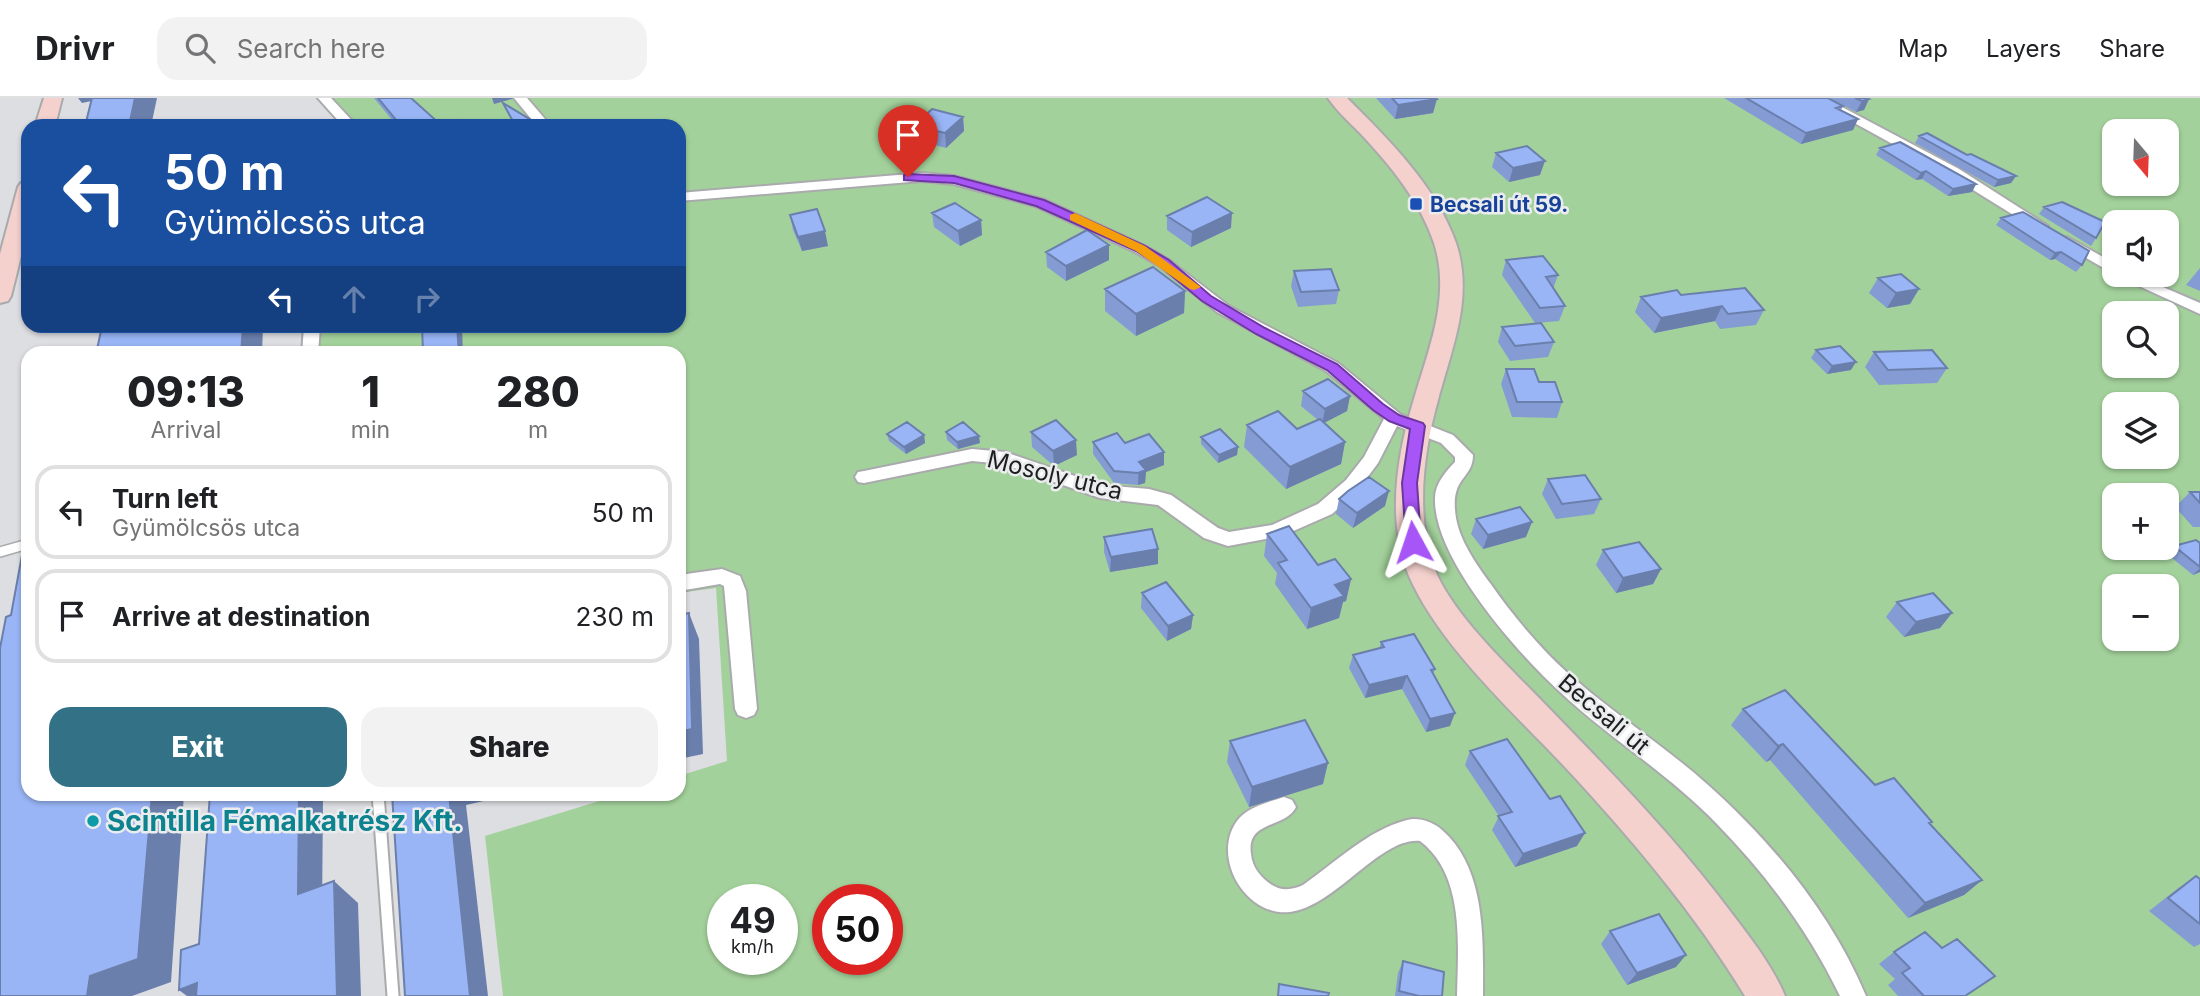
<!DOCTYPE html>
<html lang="en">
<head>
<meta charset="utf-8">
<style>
  :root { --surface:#fff; --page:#f2f2f2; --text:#202124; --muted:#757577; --line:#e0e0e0; --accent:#337187 }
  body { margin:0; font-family:Inter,sans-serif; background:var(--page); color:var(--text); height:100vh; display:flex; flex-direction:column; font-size:26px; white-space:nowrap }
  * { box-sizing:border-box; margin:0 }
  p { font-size:23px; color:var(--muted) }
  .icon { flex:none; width:38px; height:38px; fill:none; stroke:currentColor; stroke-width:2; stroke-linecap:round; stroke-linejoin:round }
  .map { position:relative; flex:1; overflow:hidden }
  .details { position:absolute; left:21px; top:248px; width:665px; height:455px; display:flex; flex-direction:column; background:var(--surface); border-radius:21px; box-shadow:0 2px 5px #0004 }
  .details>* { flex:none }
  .banner { position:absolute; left:21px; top:21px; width:665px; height:214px; border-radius:21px; box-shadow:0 2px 5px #0004; background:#1a4fa0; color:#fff; overflow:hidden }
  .needle { width:46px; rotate:161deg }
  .buttons { position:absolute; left:2102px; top:21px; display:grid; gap:14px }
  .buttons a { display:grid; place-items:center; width:77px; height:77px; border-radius:14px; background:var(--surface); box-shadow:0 2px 5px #0004; font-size:35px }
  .speed { position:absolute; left:707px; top:786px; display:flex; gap:14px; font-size:35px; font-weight:700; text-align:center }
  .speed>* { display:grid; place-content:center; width:91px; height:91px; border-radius:50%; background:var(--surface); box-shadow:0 2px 5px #0004; line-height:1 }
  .speed small { font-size:18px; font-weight:400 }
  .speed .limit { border:10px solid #d22; background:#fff; color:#111 }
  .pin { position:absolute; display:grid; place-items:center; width:60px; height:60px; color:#fff; margin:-72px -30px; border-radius:50% 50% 50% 0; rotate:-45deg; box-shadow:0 0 7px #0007 }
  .pin .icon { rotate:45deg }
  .me { position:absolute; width:77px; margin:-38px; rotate:355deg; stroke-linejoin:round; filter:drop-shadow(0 0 5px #0008) }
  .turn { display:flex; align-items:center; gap:24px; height:147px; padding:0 28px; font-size:32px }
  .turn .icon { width:91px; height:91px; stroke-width:2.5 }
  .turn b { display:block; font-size:49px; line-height:60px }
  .lanes { display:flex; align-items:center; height:66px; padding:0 28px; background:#0003; justify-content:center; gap:35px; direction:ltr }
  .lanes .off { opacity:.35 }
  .eta { display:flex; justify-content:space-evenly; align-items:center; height:119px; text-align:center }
  .eta b { font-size:42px; font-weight:800; line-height:49px }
  .primary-button { display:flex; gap:14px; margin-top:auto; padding:14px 28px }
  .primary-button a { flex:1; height:80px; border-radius:21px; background:var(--accent); color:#fff; font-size:28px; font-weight:800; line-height:80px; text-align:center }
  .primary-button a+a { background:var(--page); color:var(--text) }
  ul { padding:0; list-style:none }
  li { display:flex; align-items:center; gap:21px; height:94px; margin:0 14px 10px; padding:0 14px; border:4px solid var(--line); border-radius:21px }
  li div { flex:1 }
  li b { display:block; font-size:26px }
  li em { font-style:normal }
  header { display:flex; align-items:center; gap:42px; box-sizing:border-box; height:98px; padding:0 35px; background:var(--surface); border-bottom:2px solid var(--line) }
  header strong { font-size:33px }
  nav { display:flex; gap:38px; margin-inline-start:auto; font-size:24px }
  .search { width:490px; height:63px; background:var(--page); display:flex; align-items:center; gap:18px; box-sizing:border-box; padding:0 24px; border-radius:21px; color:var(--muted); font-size:26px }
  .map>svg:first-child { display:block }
</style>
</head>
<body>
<header>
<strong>Drivr</strong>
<div class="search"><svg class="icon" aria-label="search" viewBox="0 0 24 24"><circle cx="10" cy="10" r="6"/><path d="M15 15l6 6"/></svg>Search here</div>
<nav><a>Map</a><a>Layers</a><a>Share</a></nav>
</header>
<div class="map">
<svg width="2200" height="898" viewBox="0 0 2200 898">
  <rect width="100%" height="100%" fill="#dddee1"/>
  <path fill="#a3d19b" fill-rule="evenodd" d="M327 0H2200V898H503L485 738 619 697 679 696V678L727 663 716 490 679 495V256H302L306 228H679V28H346ZM2114 33H2166V86H2114ZM2114 124H2166V177H2114ZM2114 215H2166V268H2114ZM2114 306H2166V359H2114ZM2114 397H2166V450H2114ZM2114 488H2166V541H2114ZM723 802H782V861H723ZM828 802H887V861H828Z"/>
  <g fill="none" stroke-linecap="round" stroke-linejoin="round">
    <defs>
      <path id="service-far1" d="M0 454 28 446"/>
      <path id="service" d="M378 696 393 898"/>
      <path id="minor" d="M318 0H331L357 28H343Z
        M514 0H527L551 28H537Z
        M1809 0H1825L1959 71 2048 128 2041 132 2036 131 1949 77Z
        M922 75 954 78 1045 102 1145 148 1169 162 1229 208 1338 265 1400 316 1453 337 1473 357C1473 382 1449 378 1456 420 1460 443 1476 466 1490 485 1515 521 1545 556 1578 584 1620 620 1667 650 1708 687 1773 745 1832 817 1866 898H1840C1809 834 1767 777 1717 726 1669 676 1609 640 1559 593 1517 554 1433 460 1435 400 1435 386 1446 373 1455 364V359L1441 345 1397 328 1378 365 1358 392 1332 416 1282 438 1228 448 1204 440 1158 407 1100 400 1003 366 972 363 864 385 858 384 855 379 858 374 864 373 972 351 1005 354 1101 387 1149 391 1171 397 1218 430 1229 434 1272 427 1318 406 1346 382 1364 359 1384 321 1326 273 1217 214 1159 168 1135 154 1035 108 953 86 922 83 679 103V95Z
        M2067 139 2114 165V176L2062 146 2060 143Z
        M2115 177H2135L2200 205V216Z
        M304 228H320L318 256H302Z
        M722 471 740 478 746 493 757 611 754 617 746 620 738 617 735 611 724 488 720 486 679 493V477Z
        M1284 699 1292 702 1296 709C1285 731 1246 722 1251 756 1252 769 1261 780 1272 787 1281 793 1293 792 1303 787 1336 764 1368 732 1407 722 1419 719 1433 724 1442 732 1487 771 1483 844 1483 898H1457C1458 847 1465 777 1420 743 1380 739 1335 809 1290 814 1245 819 1211 759 1237 723 1247 709 1269 704 1284 699Z"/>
      <path id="secondary" d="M44 0H62L55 28H35Z
        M1328 0H1347C1389 42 1436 88 1456 145 1474 199 1452 250 1438 302 1423 356 1415 418 1435 472 1452 515 1507 567 1540 601 1607 670 1675 739 1733 817 1752 842 1773 869 1785 898H1745C1694 814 1630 739 1564 668 1513 614 1439 547 1409 478 1386 423 1397 356 1414 301 1429 250 1451 198 1434 145 1420 103 1390 67 1360 35 1349 24 1337 13 1328 0Z
        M28 83V130L11 198 8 203 0 205V156L18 89 21 85Z"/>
    </defs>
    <use href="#service-far1" stroke="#a9aaac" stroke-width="12"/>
    <use href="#service" stroke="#a9aaac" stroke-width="15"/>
    <use href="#minor" stroke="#a9aaac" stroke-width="4"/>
    <use href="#secondary" stroke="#a9aaac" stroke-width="4"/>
    <use href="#service-far1" stroke="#fff" stroke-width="9"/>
    <use href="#service" stroke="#fff" stroke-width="11"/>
    <use href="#minor" fill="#fff" fill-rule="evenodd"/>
    <use href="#secondary" fill="#f4d1cd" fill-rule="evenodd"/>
  </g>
  <path fill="#849cd3" d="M374 0H411L441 27 463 28H397Z
    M1376 0H1436L1433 15 1395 21Z
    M1724 0H1828L1843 8 1841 12 1858 21 1853 32 1801 46Z
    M1830 0H1867L1869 1 1864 12 1856 14Z
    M963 19 964 33 946 50 915 42 914 28Z
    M1919 38 1967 57 2016 78 2011 85 1994 89 1915 45Z
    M1880 50 1976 86 1972 94 1948 98 1922 81 1916 82 1876 57Z
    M1496 55 1540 77 1509 84 1492 69Z
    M2044 109 2096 140 2091 148 2039 116Z
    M2023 114 2082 167 2076 174 2055 161 2050 162 1996 127 2001 120Z
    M932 115 981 122 982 137 960 148 934 129Z
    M790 117 828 148 802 153 793 132Z
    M1167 118 1231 130 1191 149 1167 132Z
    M1046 154 1109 162 1066 183 1047 169Z
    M1506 162 1558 177 1553 191 1565 208 1559 223 1535 225 1502 177Z
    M2200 170V193L2186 187Z
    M1294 173 1339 192 1336 206 1298 209 1291 188Z
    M1878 180 1919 191 1910 206 1887 210 1869 195Z
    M1105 191 1185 193 1184 215 1136 238 1105 213Z
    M1681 197 1764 212 1756 227 1720 231 1715 223 1654 235 1635 214 1641 199Z
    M1502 229 1554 244 1548 259 1510 263 1498 244Z
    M1816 252 1851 272 1827 276 1811 260Z
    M1874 254 1947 270 1937 285 1879 287 1865 269Z
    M1506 271 1539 284 1562 304 1557 320 1512 319 1501 286Z
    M1303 293 1350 298 1347 313 1324 325 1345 344 1341 366 1286 391 1244 349 1247 327 1297 331 1318 322 1301 308Z
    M946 334 980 345 958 351 947 342Z
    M1031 334 1077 357 1054 368 1032 349Z
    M887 336 924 337 925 345 906 356 889 343Z
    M1201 339 1238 349 1237 357 1218 365 1201 346Z
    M1093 344 1125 345 1164 367 1146 374 1145 385 1138 387 1114 385 1093 356Z
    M1548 381 1601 401 1594 416 1556 421 1542 396Z
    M2190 394H2200V429H2193L2175 409Z
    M1339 401 1385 408 1353 430 1336 416Z
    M1476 421 1526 439 1483 451 1471 436Z
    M1267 436 1318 467 1351 481 1346 503 1343 504 1339 520 1307 531 1275 486 1277 475 1264 458Z
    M1104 439 1158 466 1110 474 1104 454Z
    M2200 445V474L2193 477 2167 456 2174 448Z
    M1603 452 1661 471 1653 486 1616 495 1596 467Z
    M1142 495 1193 517 1191 531 1167 543 1141 510Z
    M1897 504 1952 515 1940 530 1904 539 1886 519Z
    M1381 544 1435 571 1433 576 1450 628 1426 634 1402 591 1365 600 1349 570 1353 557 1379 551Z
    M1743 611 1875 687 1932 724 1930 726 1982 782 1964 797 1908 820 1770 662 1766 664 1731 627Z
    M1230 643 1323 686 1249 709 1227 664Z
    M1470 653 1550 701 1577 748 1515 769 1492 732 1499 718 1465 667Z
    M2196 778 2200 781V846L2194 849 2149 813 2177 791Z
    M1610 833 1676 869 1627 887 1601 846Z
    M1894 854 1966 898H1898L1888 887 1895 881 1879 866Z
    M1403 863 1442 898H1395L1398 875Z"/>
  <path fill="#6b7fac" d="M78 0H106L82 5Z
    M135 0H157L151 28H129Z
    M492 0H513L512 1 494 6Z
    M1437 1 1433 15 1395 21 1398 7Z
    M1869 1 1864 12 1856 14 1862 3Z
    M963 19 964 33 946 50 945 35Z
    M1858 21 1853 32 1801 46 1806 35Z
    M1545 63 1540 77 1509 84 1513 70Z
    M1926 73 1922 81 1916 82 1921 75Z
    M2016 78 2011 85 1994 89 1998 82Z
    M1976 86 1972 94 1948 98 1953 91Z
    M1232 115 1231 130 1191 149 1192 134Z
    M981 122 982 137 960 148 958 133Z
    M825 133 828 148 802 153 798 139Z
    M1109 147V162L1066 183V168Z
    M2061 154 2055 161 2050 162 2055 155Z
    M1919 191 1910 206 1887 210 1896 195Z
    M1185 193 1184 215 1136 238V216Z
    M1722 208 1715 223 1654 235 1661 220Z
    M243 228H263L262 256H241Z
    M457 228H462L463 256H459Z
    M1856 264 1851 272 1827 276 1832 268Z
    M1350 298 1347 313 1322 326 1325 311Z
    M924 337 925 345 906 356 904 349Z
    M979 338 980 345 958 351 957 344Z
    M1076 342 1077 357 1054 368 1053 353Z
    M1345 344 1341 366 1286 391 1290 369Z
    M1238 349 1237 357 1218 365 1219 357Z
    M1164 354V367L1146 374 1145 385 1138 387 1139 364Z
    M1389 393 1385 408 1353 430 1357 415Z
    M1532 424 1526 439 1483 451 1488 437Z
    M1158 451V466L1110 474 1111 459Z
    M2200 470V474L2193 477Z
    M1661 471 1653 486 1616 495 1623 480Z
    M1351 481 1346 503 1343 504 1339 520 1307 531 1311 510 1335 487Z
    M689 515 699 541 703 656 679 661V634Z
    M1952 515 1940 530 1904 539 1916 524Z
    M1193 517 1191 531 1167 543 1168 528Z
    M1407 578 1402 591 1365 600 1369 587Z
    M1455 615 1450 628 1426 634 1430 621Z
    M1783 646 1770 662 1766 664 1778 648Z
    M1328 665 1323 686 1249 709 1252 689Z
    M152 696H184L171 884 132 898H87L90 878Z
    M299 696H323L322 818 298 796Z
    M449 696H515L466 707 488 898H470Z
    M1585 735 1577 748 1515 769 1523 756Z
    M1982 782 1964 797 1908 820 1925 805Z
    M334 783 358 805 361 898H337Z
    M1686 857 1676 869 1627 887 1637 875Z
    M197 885 214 898H187L179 892Z"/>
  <path fill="#99b5f5" stroke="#6b7fac" stroke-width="2" d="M92 0H135L129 28H85Z
    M378 0H411L441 27 458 22 463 28H401Z
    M1392 0H1436L1437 1 1398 7Z
    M1746 0H1828L1843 8 1836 10 1858 21 1806 35Z
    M1855 0H1867L1869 1 1862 3Z
    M503 5 541 28H514L515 27Z
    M932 11 963 19 945 35 914 28Z
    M1927 35 1967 57 1971 56 2016 78 1998 82 1919 38Z
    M1900 44 1976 86 1953 91 1926 73 1921 75 1880 50Z
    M1527 48 1545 63 1513 70 1496 55Z
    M1207 99 1232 115 1192 134 1167 118Z
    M2062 104 2105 124 2096 140 2044 109Z
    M955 105 981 122 958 133 932 115Z
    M817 111 825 133 798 139 790 117Z
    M2023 114 2089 153 2082 167 2061 154 2055 155 2001 120Z
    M1087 132 1109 147 1066 168 1046 154Z
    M1543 158 1558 177 1546 179 1565 208 1540 210 1506 162Z
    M1153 169 1185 193 1136 216 1105 191Z
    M1331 171 1339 192 1301 194 1294 173Z
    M1901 176 1919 191 1896 195 1878 180Z
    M1745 190 1764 212 1728 216 1722 208 1661 220 1641 199 1677 192 1681 197Z
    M1541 225 1554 244 1515 248 1502 229Z
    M102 228H243L241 256H96Z
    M422 228H457L459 256H417V254L423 253Z
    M1840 248 1856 264 1832 268 1816 252Z
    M1932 252 1947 270 1888 272 1874 254Z
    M1506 271H1534L1539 284H1555L1562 304H1517Z
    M1328 281 1350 298 1325 311 1303 293Z
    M1278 313 1297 331 1320 321 1345 344 1290 369 1247 327Z
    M1056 322 1076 342 1053 353 1031 334Z
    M907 324 924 337 904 349 887 336Z
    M963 324 979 338 957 344 946 334Z
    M1220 331 1238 349 1219 357 1201 339Z
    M1117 335 1125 345 1149 336 1164 354 1139 364 1146 372 1138 375 1114 373 1093 344Z
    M1585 377 1601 401 1562 406 1548 381Z
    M1369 379 1389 393 1357 415 1339 401 1348 393Z
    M2190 394H2200V405Z
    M1520 409 1532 424 1488 437 1476 421Z
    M1289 428 1318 467 1335 461 1351 481 1335 487 1344 498 1311 510 1278 465 1287 462 1267 436Z
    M1152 431 1158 451 1111 459 1104 439Z
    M2196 442 2200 445V469L2174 448Z
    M1639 444 1661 471 1623 480 1603 452Z
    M28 456V696H152L138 861 90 878 87 898H0V550L6 519 11 517 22 457Z
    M1166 484 1193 517 1168 528 1142 495Z
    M1933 495 1952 515 1916 524 1897 504Z
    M689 515 692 631 679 634V517Z
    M1414 536 1435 571 1431 572 1455 615 1430 621 1407 578 1369 587 1353 557 1384 549 1381 544Z
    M1785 592 1875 687 1894 680 1932 724 1929 725 1982 782 1925 805 1783 646 1778 648 1743 611Z
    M1305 622 1328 665 1252 689 1230 643Z
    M1507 641 1550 701 1560 698 1585 735 1523 756 1498 718 1512 714 1470 653Z
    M210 696H299L298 796 334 783 337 898H196L197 885 179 892 181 852 199 846Z
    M392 696H449L470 898H405Z
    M2196 778 2200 781V826L2168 800Z
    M1659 816 1686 857 1637 875 1610 833Z
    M1925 834 1942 850 1957 841 1995 878 1965 898H1924L1902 875 1910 870 1894 854Z
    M1403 863 1444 874 1442 898H1419L1399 893Z
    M1279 886 1329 895 1328 898H1278Z"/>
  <path fill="#a855f7" stroke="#6d37a1" stroke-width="2" d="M908 76 954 78 1044 102 1145 148 1169 162 1211 198 1265 230 1337 266 1383 306 1399 317 1423 325 1425 328 1417 385 1421 444 1419 448 1413 450 1406 444 1402 385 1410 331 1389 323 1373 312 1327 272 1256 236 1202 203 1160 168 1136 153 1036 108 954 85 904 82V77Z"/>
  <path fill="#f59e0b" d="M1075 115 1145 148 1201 189 1194 192 1190 191 1136 153 1070 122V117Z"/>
  <rect fill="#1a4fb4" stroke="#ebecee" stroke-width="2.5" x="1409" y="99" width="14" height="14" rx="3.5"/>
  <circle fill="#0f9aa8" stroke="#ebecee" stroke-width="2.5" cx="93" cy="723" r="7"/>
  <g text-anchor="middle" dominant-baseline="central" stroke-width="5" stroke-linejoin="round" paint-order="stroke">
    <g font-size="21" font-weight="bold" fill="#164399" stroke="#ebecee" text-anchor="start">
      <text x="1430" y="106">Becsali út 59.</text>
    </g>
    <g font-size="24" fill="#1d1e1e" stroke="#ebecee">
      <text transform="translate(1055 377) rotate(14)">Mosoly utca</text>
      <text transform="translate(1604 616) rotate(40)">Becsali út</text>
    </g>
    <g font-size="28" font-weight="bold" fill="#0d838f" stroke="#ebecee" text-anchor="start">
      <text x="107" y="723">Scintilla Fémalkatrész Kft.</text>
    </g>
  </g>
</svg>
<div class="buttons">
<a><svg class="needle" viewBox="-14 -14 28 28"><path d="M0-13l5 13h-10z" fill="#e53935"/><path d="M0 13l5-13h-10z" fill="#757577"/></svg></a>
<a><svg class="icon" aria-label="sound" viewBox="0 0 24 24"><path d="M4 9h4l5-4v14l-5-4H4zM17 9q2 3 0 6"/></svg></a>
<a><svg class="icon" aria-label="search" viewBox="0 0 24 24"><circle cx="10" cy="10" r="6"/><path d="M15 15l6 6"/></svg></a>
<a><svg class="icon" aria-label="layers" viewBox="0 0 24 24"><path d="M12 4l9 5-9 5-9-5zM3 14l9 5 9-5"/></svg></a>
<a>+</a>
<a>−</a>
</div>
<div class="speed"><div>49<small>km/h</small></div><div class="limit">50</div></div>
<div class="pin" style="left:908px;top:79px;background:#d93025"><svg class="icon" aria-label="arrive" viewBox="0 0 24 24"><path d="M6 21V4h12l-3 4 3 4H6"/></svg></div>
<svg class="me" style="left:1413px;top:444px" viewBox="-20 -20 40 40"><path d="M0-17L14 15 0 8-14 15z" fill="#a855f7" stroke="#fff" stroke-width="4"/></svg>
<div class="banner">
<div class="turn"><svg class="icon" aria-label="left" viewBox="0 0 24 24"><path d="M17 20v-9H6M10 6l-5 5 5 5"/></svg><div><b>50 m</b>Gyümölcsös utca</div></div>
<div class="lanes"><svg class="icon" aria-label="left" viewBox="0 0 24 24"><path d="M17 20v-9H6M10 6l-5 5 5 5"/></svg><svg class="icon off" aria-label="ahead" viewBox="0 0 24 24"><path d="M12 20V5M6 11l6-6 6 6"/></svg><svg class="icon off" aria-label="right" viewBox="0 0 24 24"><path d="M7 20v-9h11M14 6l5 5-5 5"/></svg></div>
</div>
<section class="details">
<div class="eta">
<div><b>09:13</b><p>Arrival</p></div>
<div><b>1</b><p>min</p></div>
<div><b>280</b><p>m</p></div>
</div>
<ul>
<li><svg class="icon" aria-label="left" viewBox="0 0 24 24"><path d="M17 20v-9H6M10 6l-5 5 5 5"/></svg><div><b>Turn left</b><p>Gyümölcsös utca</p></div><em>50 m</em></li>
<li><svg class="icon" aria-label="arrive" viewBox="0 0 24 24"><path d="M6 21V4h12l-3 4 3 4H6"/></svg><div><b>Arrive at destination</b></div><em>230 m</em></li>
</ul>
<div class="primary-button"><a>Exit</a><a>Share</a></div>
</section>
</div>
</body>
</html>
